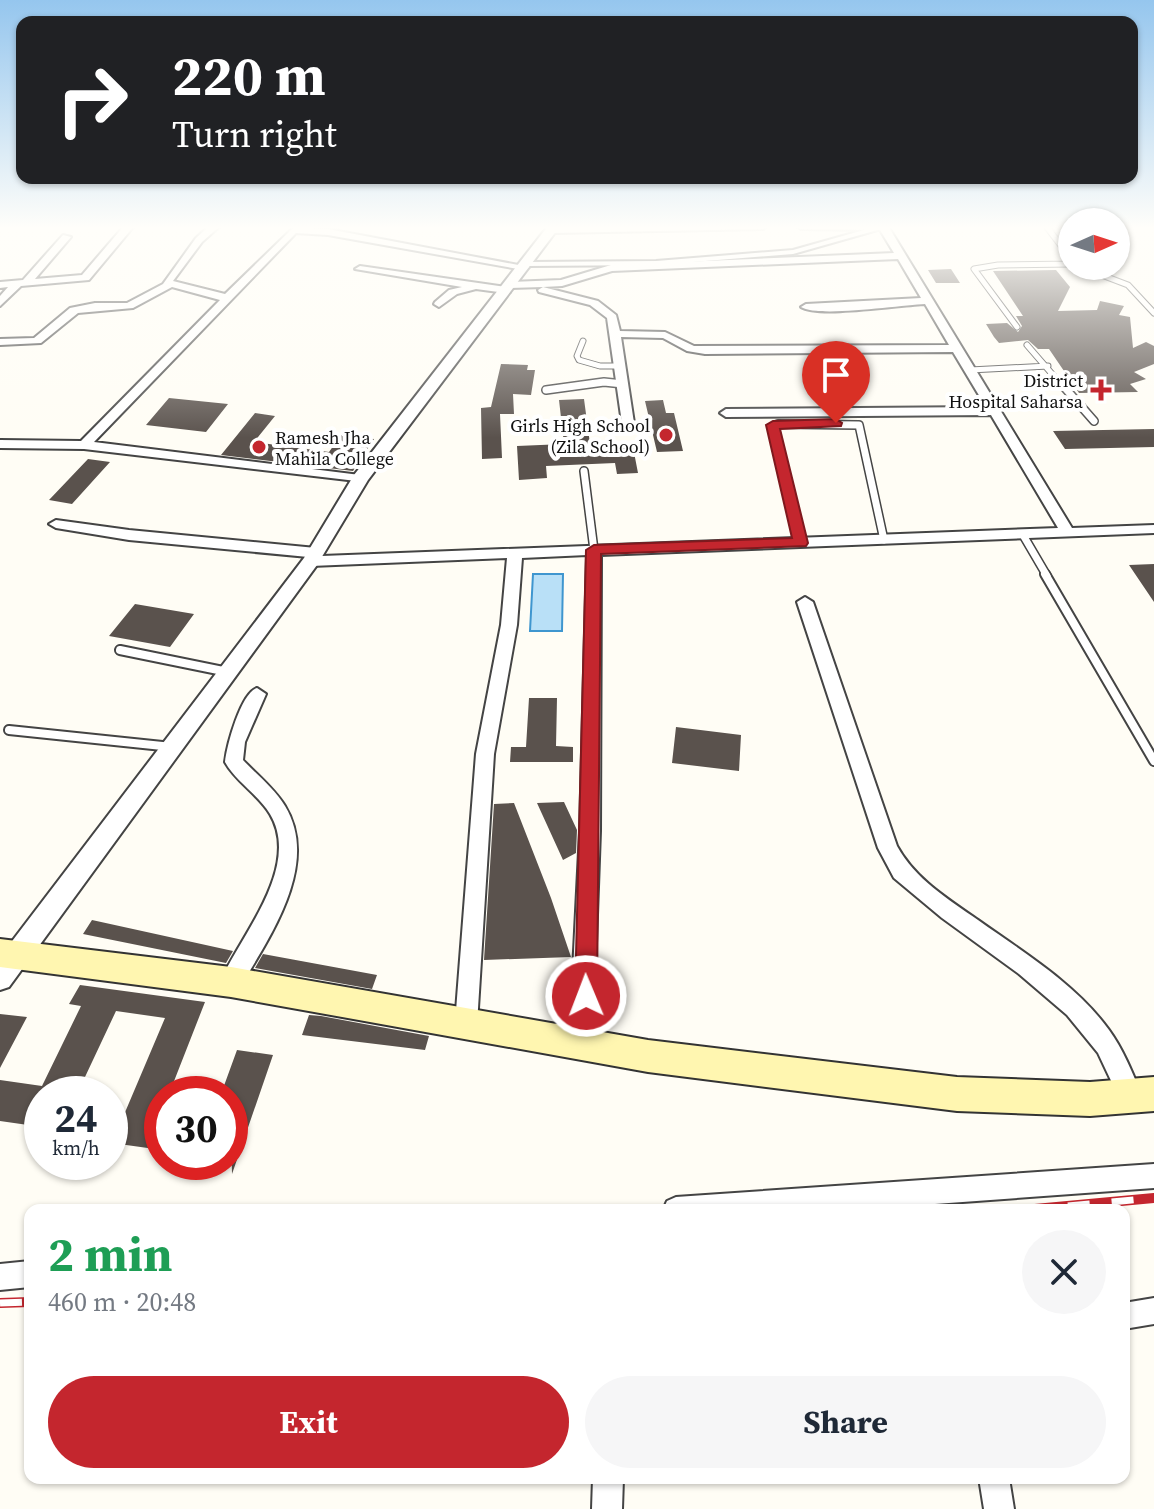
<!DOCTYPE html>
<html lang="en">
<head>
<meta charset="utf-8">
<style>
  :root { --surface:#fff; --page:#f6f6f7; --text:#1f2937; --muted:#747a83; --accent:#c4262e }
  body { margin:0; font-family:"Source Serif 4",serif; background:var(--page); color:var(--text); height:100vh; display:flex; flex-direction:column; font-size:30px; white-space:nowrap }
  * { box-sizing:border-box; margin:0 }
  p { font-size:26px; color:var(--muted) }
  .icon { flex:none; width:44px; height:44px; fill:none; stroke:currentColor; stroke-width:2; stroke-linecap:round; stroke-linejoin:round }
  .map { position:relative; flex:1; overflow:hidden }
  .panel { position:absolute; left:24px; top:1204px; width:1106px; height:280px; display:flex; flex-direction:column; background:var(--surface); border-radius:16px; box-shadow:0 2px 6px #0004 }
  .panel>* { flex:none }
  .banner { position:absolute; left:16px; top:16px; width:1122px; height:168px; border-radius:16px; box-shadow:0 2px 6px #0004; background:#202124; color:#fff; overflow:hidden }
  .needle { width:52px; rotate:87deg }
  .tools { position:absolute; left:1058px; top:208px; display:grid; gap:16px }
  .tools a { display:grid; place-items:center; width:72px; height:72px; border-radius:50%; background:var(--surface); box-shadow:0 2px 6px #0004; font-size:40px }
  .speed { position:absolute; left:24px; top:1076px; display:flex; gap:16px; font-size:40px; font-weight:700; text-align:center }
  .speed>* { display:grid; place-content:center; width:104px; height:104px; border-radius:50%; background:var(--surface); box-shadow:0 2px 6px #0004; line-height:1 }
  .speed small { font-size:20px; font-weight:400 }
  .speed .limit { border:12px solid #d22; background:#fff; color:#111 }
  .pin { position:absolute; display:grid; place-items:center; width:68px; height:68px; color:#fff; margin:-82px -34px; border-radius:50% 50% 50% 0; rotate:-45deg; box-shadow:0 0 8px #0007 }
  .pin .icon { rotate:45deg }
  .me { position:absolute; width:88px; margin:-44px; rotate:359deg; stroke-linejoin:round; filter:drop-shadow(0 0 6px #0008) }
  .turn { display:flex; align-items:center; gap:28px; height:168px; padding:0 24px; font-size:36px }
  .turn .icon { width:104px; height:104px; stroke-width:2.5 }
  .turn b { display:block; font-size:56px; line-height:68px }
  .round { display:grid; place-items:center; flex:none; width:84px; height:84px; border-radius:42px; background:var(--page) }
  .overview { display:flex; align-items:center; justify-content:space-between; height:136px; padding:0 24px }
  h1 { font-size:48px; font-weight:700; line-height:60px; color:#1e9e55 }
  .button { display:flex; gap:16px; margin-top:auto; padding:16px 24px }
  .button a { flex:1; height:92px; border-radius:48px; background:var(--accent); color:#fff; font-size:32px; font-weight:700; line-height:92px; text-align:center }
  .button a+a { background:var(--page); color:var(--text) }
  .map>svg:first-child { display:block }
</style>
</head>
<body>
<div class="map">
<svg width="1154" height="1509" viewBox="0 0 1154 1509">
  <rect width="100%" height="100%" fill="#fffdf5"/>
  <path fill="#b9e0f7" stroke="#3f96cf" stroke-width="2" d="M533 574H563L562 631H530Z"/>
  <path fill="#5a524d" d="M951 269 960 283H936L928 270Z
    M1056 270 1070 287 1058 311 1097 310 1100 301 1124 306 1119 315 1130 317 1133 348 1146 342 1154 346V364L1134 372 1146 379 1130 384 1138 392 1079 393 1049 349H1038L1028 340 999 343 994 337 986 324 1007 323 1018 332 1022 326 1016 316H1023L993 271Z
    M501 364 528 365 527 370H535L531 395 513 394 514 414H500L502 458 482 459 481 408 491 407Z
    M169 398 228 404 206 432 146 425Z
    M584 399 590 444 632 442 638 473 617 474 615 463 546 466 547 478 519 480 517 446 564 444 559 400Z
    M663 400 666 413H674L683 451 657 452 645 401Z
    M255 413 275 416 254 442 329 452 341 435 374 439 353 471 221 455Z
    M1154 429V447L1065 449 1053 431Z
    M88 459 110 462 72 504 49 500Z
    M1154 564V602L1129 565Z
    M135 604 194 614 170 647 109 636Z
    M529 698H557L556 746 573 747V762H510L511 747H526Z
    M676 727 741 735 739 771 672 763Z
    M564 802 577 830 576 853 563 860 537 803Z
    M514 803 551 898 571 957 484 960 494 804Z
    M92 920 233 951 226 963 83 934Z
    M263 954 377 975 372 989 255 968Z
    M80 985 205 1002 169 1094H162V1150L112 1143 165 1018 116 1011 77 1094H42V1127L0 1121V1080L42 1086 81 1006 69 1004Z
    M0 1014 27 1017 0 1068Z
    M309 1015 321 1016 429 1036 425 1050 302 1035Z
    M237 1050 273 1055 232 1174 230 1094H221Z"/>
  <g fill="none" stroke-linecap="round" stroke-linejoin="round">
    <defs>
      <path id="service-far2" d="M1046 226 1072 260
        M1078 266 1128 285 1154 313
        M1017 327 974 269 998 265 1072 264
        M583 341 577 356 579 360 600 366H621
        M1027 345 1059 382
        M970 370 1048 366"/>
      <path id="service-far1" d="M1058 380 1094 421
        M546 390 604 382 623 384
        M584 471 594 550
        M1023 535 1047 576
        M800 543 772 428 778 424 859 425 884 540"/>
      <path id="service" d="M1045 574 1154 761
        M120 650 228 672
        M9 730 172 747"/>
      <path id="pedestrian" d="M878 226 888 227 793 254 656 265 528 266 524 264 528 262 656 261 793 250Z"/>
      <path id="minor" d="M124 226H134L89 280 21 286 0 306V296L8 287 0 288V282L23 280 63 235 71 237 35 279 82 275Z
        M209 226H220L202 242 173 281 225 294 294 227 328 229 529 267 524 270 328 235 296 233 94 442 360 475 365 476V482L84 449 0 448V440L81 441 220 300 172 287 133 308 78 313 41 343 0 345V339L34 338 70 308 95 303H127L163 284 196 238Z
        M591 226H768L763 229 551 233 546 230 551 227Z
        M796 226H888L1072 528 1154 525V533L601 555 600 831 595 971 600 1046 597 1054 589 1057 581 1054 578 1046 573 971 580 831 587 555 522 558 517 625 494 754 477 1024 474 1032 466 1035 458 1032 455 1024 476 754 501 625 507 558 311 566 304 561 308 557 129 540 56 528 49 524 56 520 129 530 316 548 321 550 322 556 1058 528 991 415 726 417 720 413 726 409 986 407 953 352 705 354 687 351 663 338 621 337 634 423 628 427 622 423 607 318 590 305 539 292 538 290 543 287 510 288V292L506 293 476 289 457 294 439 307 434 304 435 302 449 290 462 287 355 269 360 266 506 287V283L510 282 561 280 611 265 894 253 880 230 801 229ZM898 259 921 298 806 304 801 307C818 318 900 305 925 304L949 345 694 346 665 332 620 331 616 315 598 301 543 287 562 286 612 271Z
        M805 597 813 602 897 846C915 879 948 899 978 920 1023 952 1076 984 1109 1030 1123 1049 1133 1074 1142 1096L1138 1104 1130 1108 1122 1104 1098 1053 1067 1015 1019 974 942 918 894 878 878 848 797 602Z
        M257 688 266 694 245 742 243 760C257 775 274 788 285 806 321 865 268 939 239 989L231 992 223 989 220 982C240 936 302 867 270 814 258 794 236 782 225 762 227 745 241 693 257 688Z
        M1154 1164V1188L852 1210H663L667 1201 676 1197Z
        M30 1261V1287L0 1290V1264Z
        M1154 1298V1324L1124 1329V1303Z
        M593 1478H623L622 1509H592Z
        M979 1478H1009L1014 1509H984Z"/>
      <path id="tertiary" d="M548 226H560L368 480 317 565 9 987 0 990V957L304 558 354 475Z"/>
      <path id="secondary" d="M0 939 231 967 648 1040 957 1077 1090 1082 1154 1077V1111L1090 1116 957 1111 648 1072 231 997 0 967Z"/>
    </defs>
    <use href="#service-far2" stroke="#444" stroke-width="7"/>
    <use href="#service-far1" stroke="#444" stroke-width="10"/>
    <use href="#service" stroke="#444" stroke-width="12"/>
    <use href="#pedestrian" stroke="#444" stroke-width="4"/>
    <use href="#minor" stroke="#444" stroke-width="4"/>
    <use href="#tertiary" stroke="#444" stroke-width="4"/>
    <use href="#secondary" stroke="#333" stroke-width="4"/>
    <use href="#service-far2" stroke="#fff" stroke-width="5"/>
    <use href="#service-far1" stroke="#fff" stroke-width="7"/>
    <use href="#service" stroke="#fff" stroke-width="8"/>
    <use href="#pedestrian" fill="#fff" fill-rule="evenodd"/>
    <use href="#minor" fill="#fff" fill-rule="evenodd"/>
    <use href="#tertiary" fill="#fff" fill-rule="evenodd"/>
    <use href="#secondary" fill="#fff6b0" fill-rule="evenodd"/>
    <defs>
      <path id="rail" d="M1024 1210 1154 1198
        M0 1303 30 1302"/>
    </defs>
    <use href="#rail" stroke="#c4262e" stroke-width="10"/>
    <use href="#rail" stroke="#fff" stroke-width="7" stroke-dasharray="22" stroke-linecap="butt"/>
  </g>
  <linearGradient id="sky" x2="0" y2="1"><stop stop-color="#95c6ee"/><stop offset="0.52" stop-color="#fffefa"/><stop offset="1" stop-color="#fffefa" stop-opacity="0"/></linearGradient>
  <rect width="1154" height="438" fill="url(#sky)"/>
  <path fill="#c4262e" stroke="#7f191e" stroke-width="2" d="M836 419 842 423 841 426 780 429 808 543 806 546 601 554 597 996 594 1004 586 1007 578 1004 575 996 586 550 594 545 792 538 766 425 773 421Z"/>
  <g fill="#c4262e" stroke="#fff" stroke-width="3">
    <path d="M1097 378h8v8h8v8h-8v8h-8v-8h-8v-8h8z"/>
    <circle cx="666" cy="435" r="8"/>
    <circle cx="259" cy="447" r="8"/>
  </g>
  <g text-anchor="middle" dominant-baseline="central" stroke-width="8" stroke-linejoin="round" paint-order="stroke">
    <g font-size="18" fill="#111" stroke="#fff" text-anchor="end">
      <text x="1083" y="380">District<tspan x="1083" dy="21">Hospital Saharsa</tspan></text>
      <text x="650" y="425">Girls High School<tspan x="650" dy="21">(Zila School)</tspan></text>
      <text x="275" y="437" text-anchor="start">Ramesh Jha<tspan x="275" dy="21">Mahila College</tspan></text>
    </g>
  </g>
</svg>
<div class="tools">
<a><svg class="needle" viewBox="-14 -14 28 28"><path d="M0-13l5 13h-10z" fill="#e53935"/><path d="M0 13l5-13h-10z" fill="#747a83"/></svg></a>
</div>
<div class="speed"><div>24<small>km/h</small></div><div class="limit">30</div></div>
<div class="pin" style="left:836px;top:423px;background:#d93025"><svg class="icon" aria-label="arrive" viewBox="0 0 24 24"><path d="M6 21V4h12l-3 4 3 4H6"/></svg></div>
<svg class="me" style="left:586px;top:996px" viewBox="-20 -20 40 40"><circle r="17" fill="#c4262e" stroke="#fff" stroke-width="3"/><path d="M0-11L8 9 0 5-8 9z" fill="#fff"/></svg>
<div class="banner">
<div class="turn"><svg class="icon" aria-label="right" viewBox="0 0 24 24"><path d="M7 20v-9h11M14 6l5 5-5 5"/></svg><div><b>220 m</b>Turn right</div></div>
</div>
<section class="panel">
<div class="overview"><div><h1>2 min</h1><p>460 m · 20:48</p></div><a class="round"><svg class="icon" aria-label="close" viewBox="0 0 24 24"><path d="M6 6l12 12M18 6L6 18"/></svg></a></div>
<div class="button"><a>Exit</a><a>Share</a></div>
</section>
</div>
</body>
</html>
